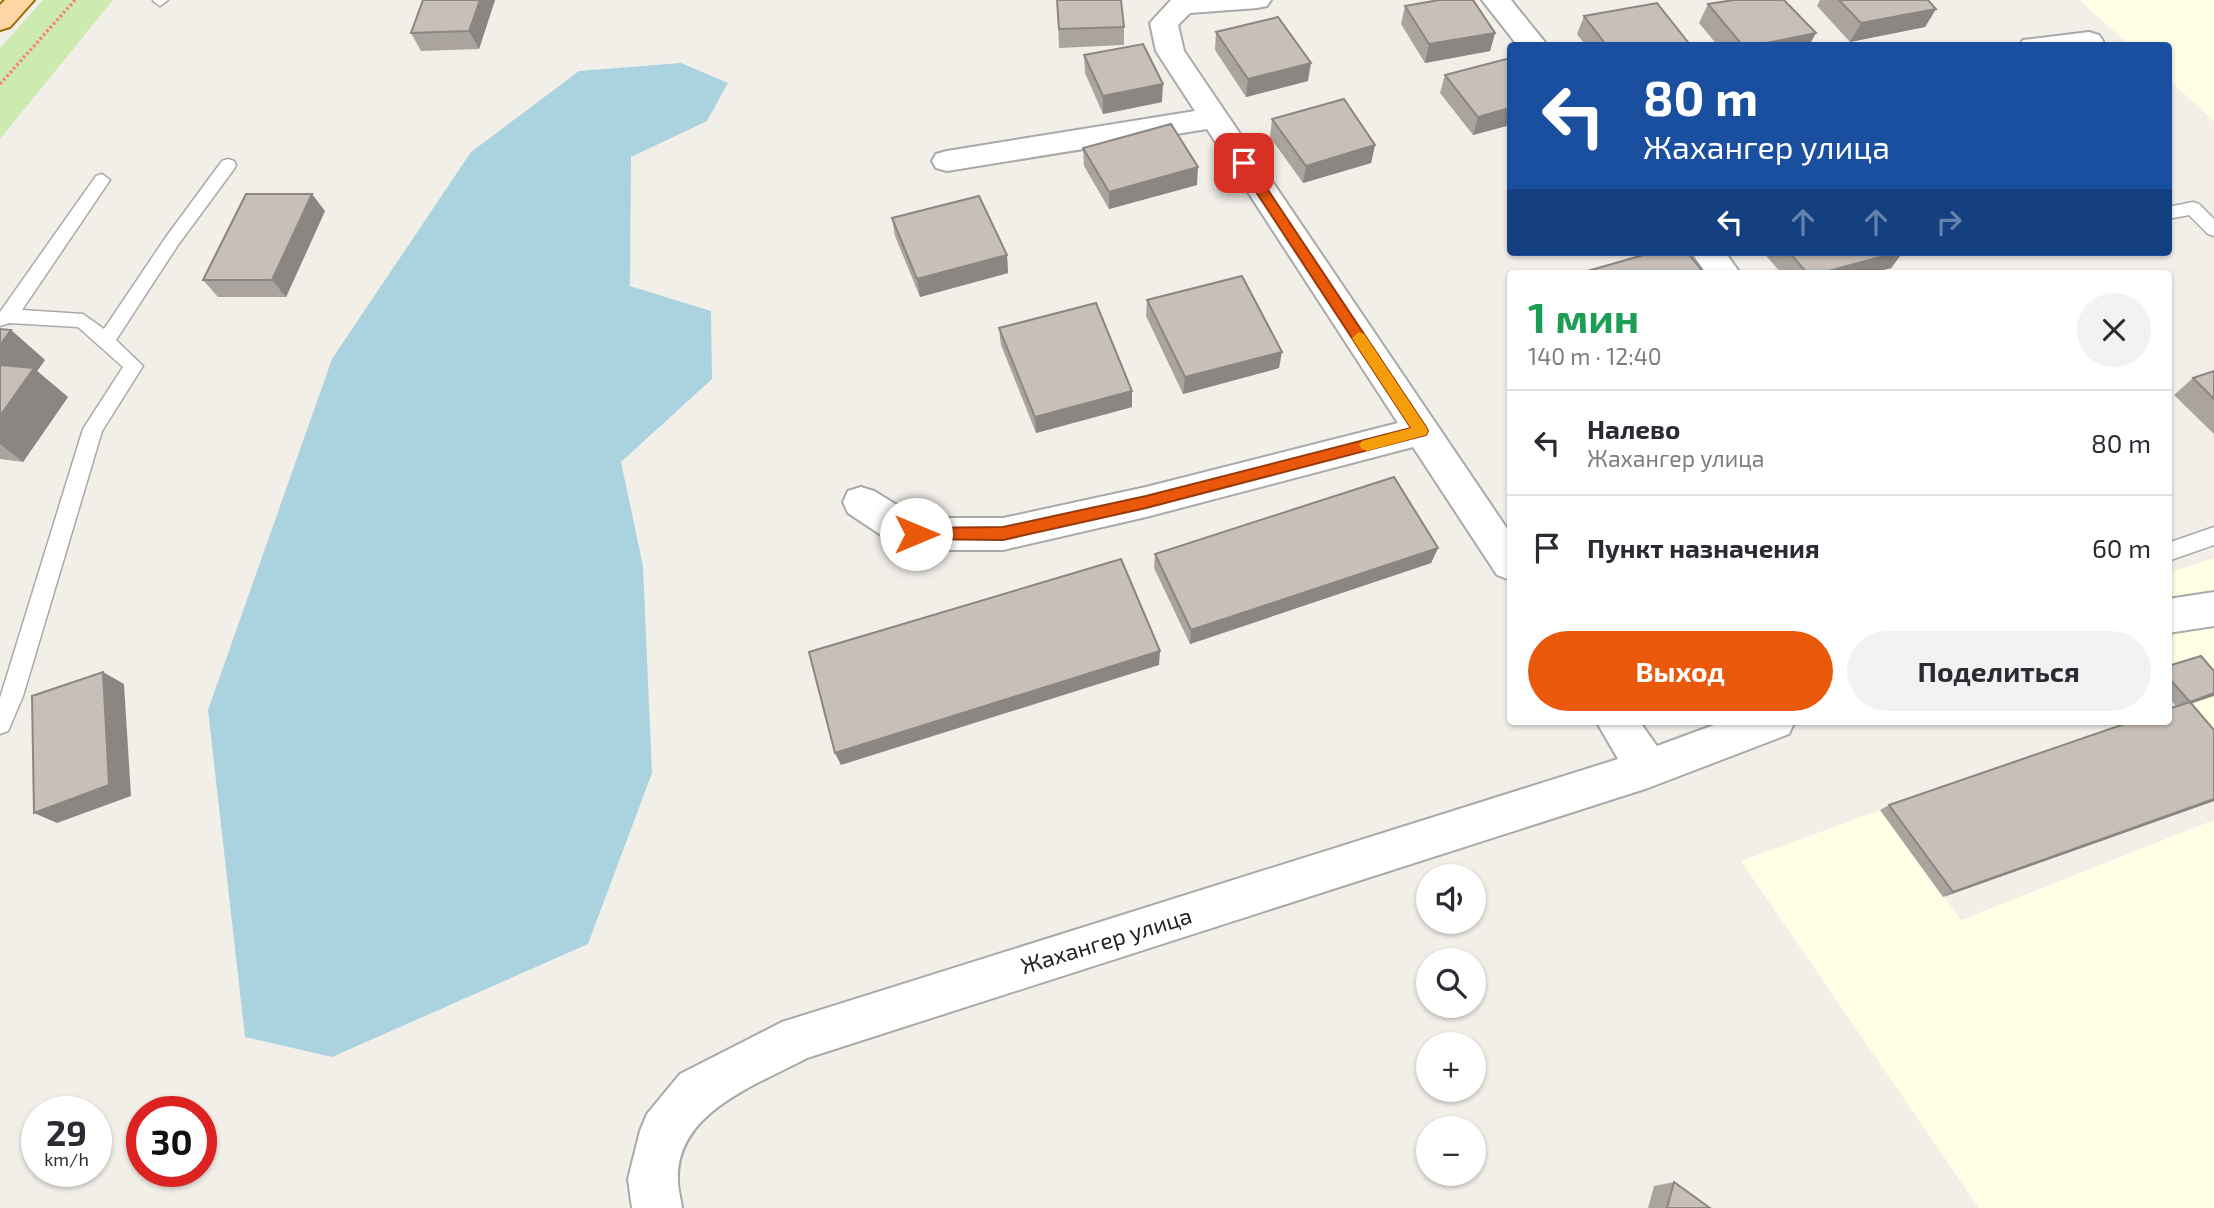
<!DOCTYPE html>
<html lang="ru">
<head>
<meta charset="utf-8">
<style>
  :root { --surface:#fff; --page:#f2f2f3; --text:#2b2b33; --muted:#7c7c81; --line:#e1e1e2; --accent:#ea580c }
  body { margin:0; font-family:"Exo 2",sans-serif; background:var(--page); color:var(--text); height:100vh; display:flex; flex-direction:column; font-size:26px; white-space:nowrap }
  * { box-sizing:border-box; margin:0 }
  p { font-size:23px; color:var(--muted) }
  .icon { flex:none; width:38px; height:38px; fill:none; stroke:currentColor; stroke-width:2; stroke-linecap:round; stroke-linejoin:round }
  .map { position:relative; flex:1; overflow:hidden }
  .panel { position:absolute; left:1507px; top:270px; width:665px; height:455px; display:flex; flex-direction:column; background:var(--surface); border-radius:7px; box-shadow:0 2px 5px #0004 }
  .panel>* { flex:none }
  .hud { position:absolute; left:1507px; top:42px; width:665px; height:214px; border-radius:7px; box-shadow:0 2px 5px #0004; background:#1a4fa0; color:#fff; overflow:hidden }
  .buttons { position:absolute; left:1416px; top:864px; display:grid; gap:14px }
  .buttons a { display:grid; place-items:center; width:70px; height:70px; border-radius:50%; background:var(--surface); box-shadow:0 2px 5px #0004; font-size:35px }
  .speed { position:absolute; left:21px; top:1096px; display:flex; gap:14px; font-size:35px; font-weight:700; text-align:center }
  .speed>* { display:grid; place-content:center; width:91px; height:91px; border-radius:50%; background:var(--surface); box-shadow:0 2px 5px #0004; line-height:1 }
  .speed small { font-size:18px; font-weight:400 }
  .speed .limit { border:10px solid #d22; background:#fff; color:#111 }
  .pin { position:absolute; display:grid; place-items:center; width:60px; height:60px; color:#fff; margin:-30px; border-radius:14px; box-shadow:0 4px 10px #0006 }
  .me { position:absolute; width:77px; margin:-38px; rotate:90deg; stroke-linejoin:round; filter:drop-shadow(0 0 5px #0008) }
  .turn { display:flex; align-items:center; gap:24px; height:147px; padding:0 21px; font-size:32px }
  .turn .icon { width:91px; height:91px; stroke-width:2.5 }
  .turn b { display:block; font-size:49px; line-height:60px }
  .lanes { display:flex; align-items:center; height:66px; padding:0 21px; background:#0003; justify-content:center; gap:35px; direction:ltr }
  .lanes .off { opacity:.35 }
  .round { display:grid; place-items:center; flex:none; width:74px; height:74px; border-radius:37px; background:var(--page) }
  .head { display:flex; align-items:center; justify-content:space-between; height:119px; padding:0 21px }
  h1 { font-size:42px; font-weight:700; line-height:52px; color:#1e9e55 }
  .action { display:flex; gap:14px; margin-top:auto; padding:14px 21px }
  .action a { flex:1; height:80px; border-radius:42px; background:var(--accent); color:#fff; font-size:28px; font-weight:700; line-height:80px; text-align:center }
  .action a+a { background:var(--page); color:var(--text) }
  ul { padding:0; list-style:none }
  li { display:flex; align-items:center; gap:21px; height:105px; padding:0 21px; border-top:2px solid var(--line) }
  li div { flex:1 }
  li b { display:block; font-size:26px }
  li em { font-style:normal }
  .map>svg:first-child { display:block }
</style>
</head>
<body>
<div class="map">
<svg width="2214" height="1208" viewBox="0 0 2214 1208">
  <rect width="100%" height="100%" fill="#f2efe9"/>
  <path fill="#ffffe5" d="M2079 0H2214V121L2168 79V46L2130 45Z
    M2214 558V750L2168 697V573Z
    M1880 810 1961 920 2214 820V1208H1979L1741 861Z"/>
  <path fill="#cdebb0" d="M43 0H113L0 139V48Z"/>
  <path fill="#aad3df" d="M681 63 728 83 707 121 631 157 630 286 711 311 712 379 621 462 643 566 652 773 588 944 332 1057 245 1037 208 710 332 359 471 152 579 71Z"/>
  <g fill="none" stroke-linecap="round" stroke-linejoin="round">
    <defs>
      <path id="lane" d="M168 0 160 6 153 1V0Z
        M228 159 234 161 236 165 234 169 178 245 116 340 143 366 102 431 23 696 8 731 0 734V698L83 429 123 367 78 327 9 323 0 326V312L96 176 102 174 110 180 22 310 83 314 104 329 166 237 222 161Z
        M2193 202 2199 204 2214 219V236L2208 234 2189 215 2168 219V207Z
        M2214 527V545L2168 561V543Z"/>
      <path id="street" d="M1171 0H1271L1267 6 1257 8 1190 13 1178 25 1184 51 1510 533V580L1497 575 1413 447 1146 517 1003 550H916L884 537 848 513 843 502 848 491 861 487 874 491 918 518H1003L1146 487 1398 423 1207 129 947 171 936 168 932 161 936 154 947 151 1195 111 1156 51 1150 23Z
        M1482 0H1511L1548 46H1518Z
        M2089 32 2099 35 2103 41 2100 46H2019L2023 40Z
        M1691 252H1725L1740 273H1706Z
        M2214 592V626L2168 633V599Z
        M1596 721H1639L1657 746 1725 721H1795L1789 734 1648 788 807 1058C757 1085 675 1112 678 1181 678 1190 681 1199 682 1208H632L628 1179 640 1131 647 1114 680 1074 782 1022 1618 759Z"/>
      <path id="primary" d="M5 0H34L10 27 0 30V5Z"/>
    </defs>
    <use href="#lane" stroke="#a9a9a9" stroke-width="3"/>
    <use href="#street" stroke="#a9a9a9" stroke-width="4"/>
    <use href="#primary" stroke="#a06b00" stroke-width="4"/>
    <path stroke="#fa8072" stroke-width="3.5" stroke-dasharray="2.5 2.5" stroke-linecap="butt" d="M0 84 75 0"/>
    <use href="#lane" fill="#fff" fill-rule="evenodd"/>
    <use href="#street" fill="#fff" fill-rule="evenodd"/>
    <use href="#primary" fill="#fcd6a4" fill-rule="evenodd"/>
  </g>
  <path fill="#aba49e" d="M495 0 479 49 421 51 411 33Z
    M1057 0 1124 27V45L1059 48Z
    M1820 0H1928L1936 9 1925 27 1850 42 1817 6Z
    M1708 4 1809 46H1718L1699 23Z
    M1405 6 1495 33 1490 51 1425 63 1401 24Z
    M1584 16 1691 46H1586L1577 34Z
    M1216 32 1308 81 1246 97 1215 50Z
    M1084 55 1162 102 1103 114 1085 73Z
    M1510 58V125L1473 135 1440 93 1445 75Z
    M1272 119 1375 145 1371 163 1303 183 1270 137Z
    M1083 148 1197 185 1109 209 1084 166Z
    M325 211 286 297H218L203 280Z
    M892 218 1007 255 1008 273 920 297 895 236Z
    M1763 252H1903L1891 268 1872 273H1781Z
    M1147 300 1279 368 1183 394 1146 316Z
    M999 328 1132 407 1036 433 1001 345Z
    M0 329 11 330 45 360 37 371 68 397 23 462 0 459Z
    M2214 371V434L2174 395 2193 378Z
    M1438 548 1431 563 1190 644 1154 568 1155 554Z
    M2168 666 2191 704 2214 801 1943 897 1880 810 1889 805 2176 706 2168 697Z
    M1674 1182 1710 1208H1648L1654 1186Z"/>
  <path fill="#8b8681" d="M480 0H495L479 49 469 31Z
    M1936 9 1925 27 1850 42 1861 23Z
    M1495 33 1490 51 1425 63 1429 44Z
    M1816 33 1809 46H1752Z
    M1311 63 1308 81 1246 97 1248 79Z
    M1163 84 1162 102 1103 114V96Z
    M1510 108V125L1473 135 1478 117Z
    M1375 145 1371 163 1303 183 1306 166Z
    M1198 167 1197 185 1109 209V192Z
    M312 194 325 211 286 297 272 280Z
    M1899 252H1903L1891 268 1872 273H1821Z
    M1007 255 1008 273 920 297 917 279Z
    M11 330 45 360 37 371 68 397 23 462 0 444V345Z
    M1282 352 1279 368 1183 394 1185 377Z
    M1132 391V407L1036 433 1035 417Z
    M1438 548 1431 563 1190 644 1191 630Z
    M1160 651 1159 665 841 765 835 753Z
    M103 672 124 684 131 796 57 823 34 813Z
    M2214 693V696L2178 708 2190 702Z
    M2214 799V801L1943 897 1953 892Z"/>
  <path fill="#c7bfb8" stroke="#8b8681" stroke-width="2" d="M423 0H480L469 31 411 33Z
    M1057 0H1121L1124 27 1059 29Z
    M1439 0H1473L1495 33 1429 44 1405 6Z
    M1734 0H1784L1816 33 1752 46H1743L1708 4Z
    M1839 0H1928L1936 9 1861 23Z
    M1657 3 1691 46H1607L1584 16Z
    M1278 17 1311 63 1248 79 1216 32Z
    M1143 44 1163 84 1103 96 1084 55Z
    M1510 58V108L1478 117 1445 75Z
    M1344 99 1375 145 1306 166 1272 119Z
    M1171 124 1198 167 1109 192 1083 148Z
    M246 194H312L272 280H203Z
    M979 196 1007 255 917 279 892 218Z
    M1654 252H1687L1704 273 1584 272Z
    M1789 252H1899L1821 273H1807Z
    M1242 276 1282 352 1185 377 1147 300Z
    M1096 303 1132 391 1035 417 999 328Z
    M0 329 11 330 0 345Z
    M0 365 34 368 0 416Z
    M2214 371V399L2193 378Z
    M1394 477 1438 548 1191 630 1155 554Z
    M1121 559 1160 651 835 753 809 652Z
    M2201 656 2214 671V693L2190 702 2168 677V666Z
    M103 672 109 785 34 813 32 696Z
    M2190 702 2214 730V799L1953 892 1889 805 2133 721H2168V709Z
    M1674 1182 1710 1208H1667Z"/>
  <path fill="#ea580c" stroke="#983908" stroke-width="2" d="M1244 158 1248 160 1426 427 1428 431 1426 435 1146 508 1003 540 911 539 908 534 916 528 1003 527 1146 496 1411 428 1239 166 1238 163Z"/>
  <path fill="#f59e0b" d="M1359 332 1364 334 1426 427 1428 431 1426 435 1367 451 1362 449 1359 445 1362 441 1411 428 1352 338Z"/>
  <g text-anchor="middle" dominant-baseline="central" stroke-width="5" stroke-linejoin="round" paint-order="stroke">
    <g font-size="23" fill="#222" stroke="#fff">
      <text transform="translate(1106 940) rotate(-17)">Жахангер улица</text>
    </g>
  </g>
</svg>
<div class="buttons">
<a><svg class="icon" aria-label="sound" viewBox="0 0 24 24"><path d="M4 9h4l5-4v14l-5-4H4zM17 9q2 3 0 6"/></svg></a>
<a><svg class="icon" aria-label="search" viewBox="0 0 24 24"><circle cx="10" cy="10" r="6"/><path d="M15 15l6 6"/></svg></a>
<a>+</a>
<a>−</a>
</div>
<div class="speed"><div>29<small>km/h</small></div><div class="limit">30</div></div>
<div class="pin" style="left:1244px;top:163px;background:#d93025"><svg class="icon" aria-label="arrive" viewBox="0 0 24 24"><path d="M6 21V4h12l-3 4 3 4H6"/></svg></div>
<svg class="me" style="left:916px;top:534px" viewBox="-20 -20 40 40"><circle r="19" fill="#fff"/><path d="M0-13L10 11 0 6-10 11z" fill="#ea580c"/></svg>
<div class="hud">
<div class="turn"><svg class="icon" aria-label="left" viewBox="0 0 24 24"><path d="M17 20v-9H6M10 6l-5 5 5 5"/></svg><div><b>80 m</b>Жахангер улица</div></div>
<div class="lanes"><svg class="icon" aria-label="left" viewBox="0 0 24 24"><path d="M17 20v-9H6M10 6l-5 5 5 5"/></svg><svg class="icon off" aria-label="ahead" viewBox="0 0 24 24"><path d="M12 20V5M6 11l6-6 6 6"/></svg><svg class="icon off" aria-label="ahead" viewBox="0 0 24 24"><path d="M12 20V5M6 11l6-6 6 6"/></svg><svg class="icon off" aria-label="right" viewBox="0 0 24 24"><path d="M7 20v-9h11M14 6l5 5-5 5"/></svg></div>
</div>
<section class="panel">
<div class="head"><div><h1>1 мин</h1><p>140 m · 12:40</p></div><a class="round"><svg class="icon" aria-label="close" viewBox="0 0 24 24"><path d="M6 6l12 12M18 6L6 18"/></svg></a></div>
<ul>
<li><svg class="icon" aria-label="left" viewBox="0 0 24 24"><path d="M17 20v-9H6M10 6l-5 5 5 5"/></svg><div><b>Налево</b><p>Жахангер улица</p></div><em>80 m</em></li>
<li><svg class="icon" aria-label="arrive" viewBox="0 0 24 24"><path d="M6 21V4h12l-3 4 3 4H6"/></svg><div><b>Пункт назначения</b></div><em>60 m</em></li>
</ul>
<div class="action"><a>Выход</a><a>Поделиться</a></div>
</section>
</div>
</body>
</html>
